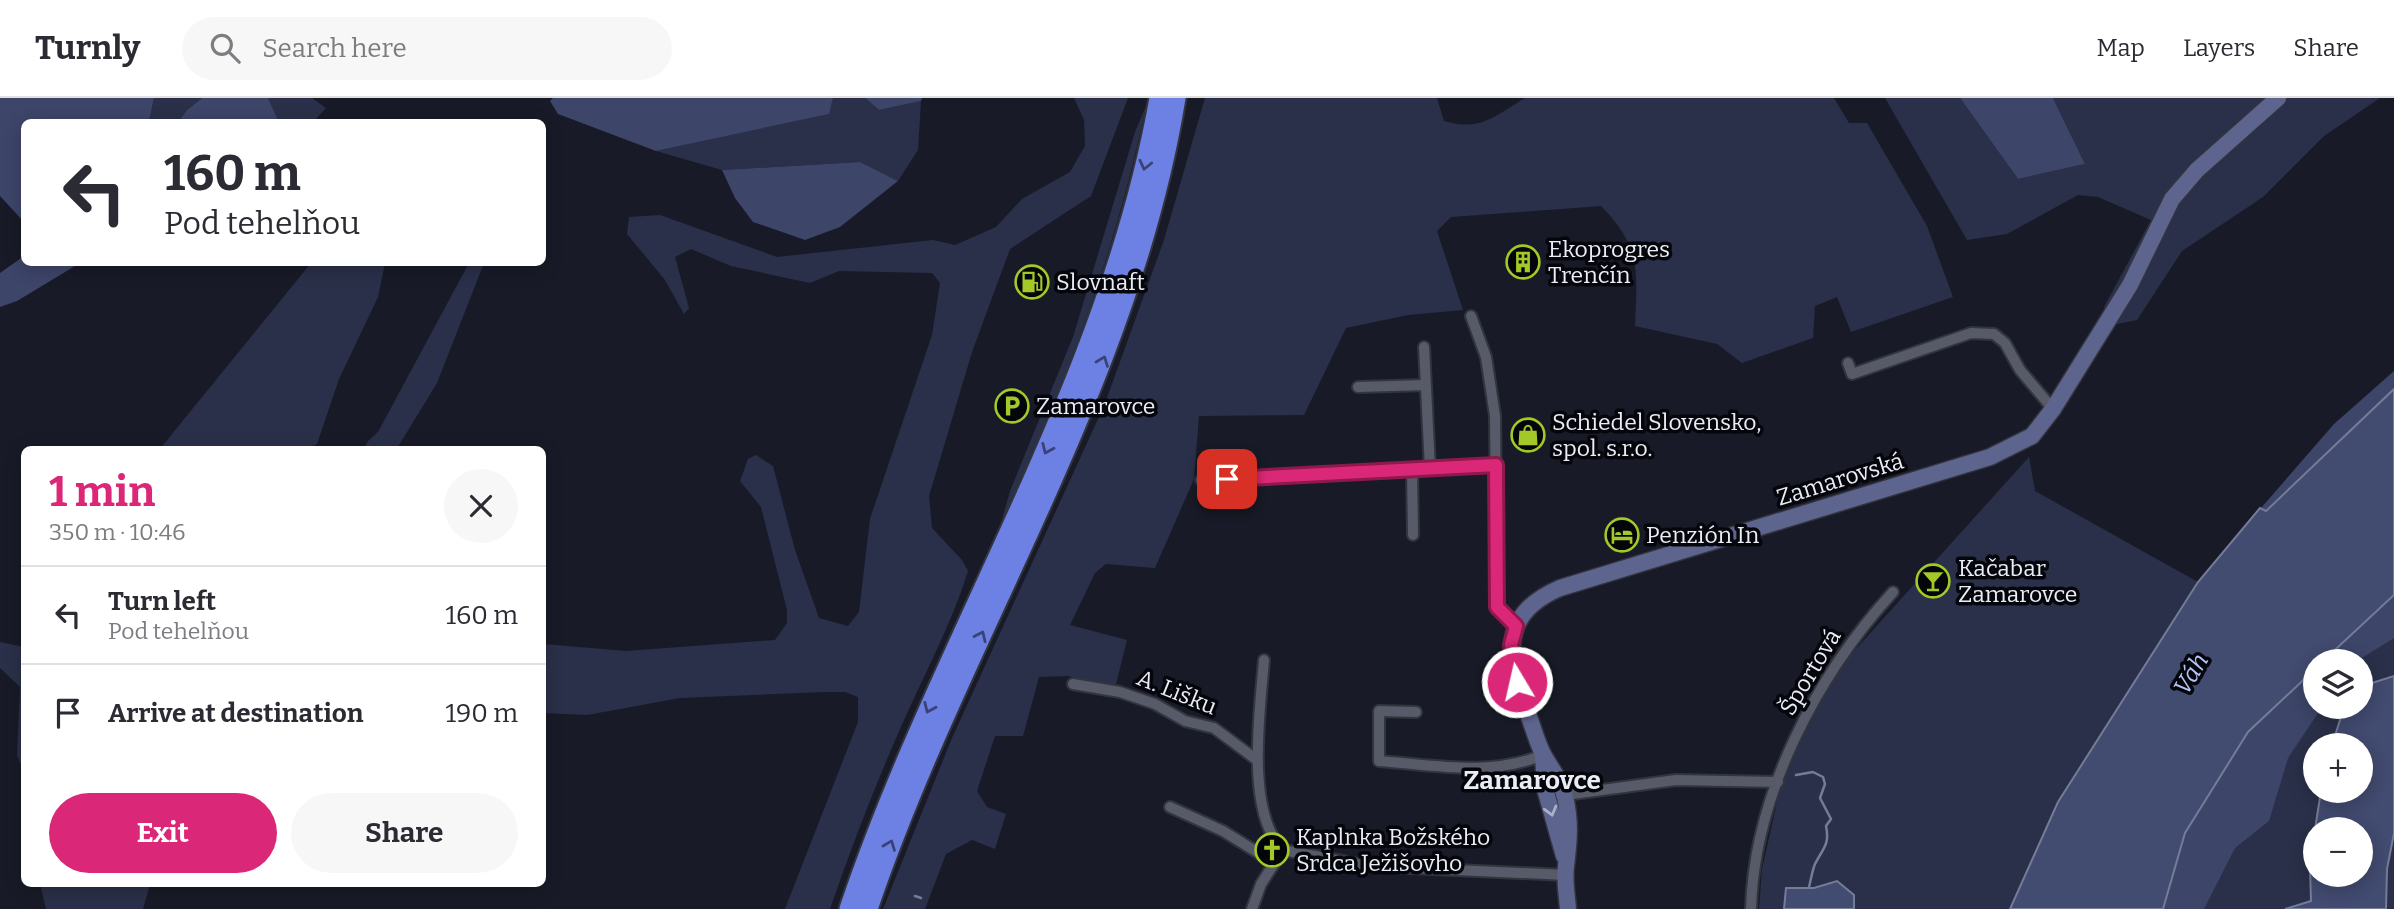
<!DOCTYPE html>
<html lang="en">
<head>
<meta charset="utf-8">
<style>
  :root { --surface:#fff; --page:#f7f7f7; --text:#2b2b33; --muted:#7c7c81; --line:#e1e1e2; --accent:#db2777 }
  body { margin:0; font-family:Bitter,serif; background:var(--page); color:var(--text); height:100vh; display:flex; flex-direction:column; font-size:26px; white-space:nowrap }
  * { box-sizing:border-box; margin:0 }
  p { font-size:23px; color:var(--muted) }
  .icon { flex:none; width:38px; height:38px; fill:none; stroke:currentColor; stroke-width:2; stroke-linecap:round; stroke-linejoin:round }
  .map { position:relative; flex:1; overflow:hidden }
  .drawer { position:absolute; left:21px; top:348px; width:525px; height:441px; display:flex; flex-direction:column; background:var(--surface); border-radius:10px; box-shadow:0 4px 18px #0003 }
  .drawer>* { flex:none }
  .guide { position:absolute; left:21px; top:21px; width:525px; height:147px; border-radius:10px; box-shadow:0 4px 18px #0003; background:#fff; color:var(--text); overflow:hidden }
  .tools { position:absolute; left:2303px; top:551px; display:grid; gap:14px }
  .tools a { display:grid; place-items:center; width:70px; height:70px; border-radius:50%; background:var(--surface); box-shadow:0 4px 18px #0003; font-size:35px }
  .pin { position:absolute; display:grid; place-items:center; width:60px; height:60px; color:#fff; margin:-30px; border-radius:14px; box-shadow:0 4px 10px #0006 }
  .me { position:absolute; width:77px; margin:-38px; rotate:351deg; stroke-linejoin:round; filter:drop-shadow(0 0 5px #0008) }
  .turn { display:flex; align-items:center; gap:24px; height:147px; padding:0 28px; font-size:32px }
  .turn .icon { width:91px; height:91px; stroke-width:2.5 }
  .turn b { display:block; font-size:49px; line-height:60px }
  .round { display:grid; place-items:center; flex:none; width:74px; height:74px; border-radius:37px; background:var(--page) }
  .headline { display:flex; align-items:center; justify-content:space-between; height:119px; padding:0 28px }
  h1 { font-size:42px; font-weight:700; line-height:52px; color:var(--accent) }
  .button { display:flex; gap:14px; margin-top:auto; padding:14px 28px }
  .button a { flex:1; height:80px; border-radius:42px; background:var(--accent); color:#fff; font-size:28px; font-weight:700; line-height:80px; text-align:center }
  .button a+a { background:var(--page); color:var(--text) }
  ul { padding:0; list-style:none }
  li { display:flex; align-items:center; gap:21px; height:98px; padding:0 28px; border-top:2px solid var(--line) }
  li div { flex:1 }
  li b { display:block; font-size:26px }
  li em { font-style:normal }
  header { display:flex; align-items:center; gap:42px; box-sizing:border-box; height:98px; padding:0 35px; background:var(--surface); border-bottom:2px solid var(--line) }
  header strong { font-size:33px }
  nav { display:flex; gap:38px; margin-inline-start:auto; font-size:24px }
  .search { width:490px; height:63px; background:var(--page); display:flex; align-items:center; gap:18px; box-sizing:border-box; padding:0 24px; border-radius:38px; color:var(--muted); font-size:26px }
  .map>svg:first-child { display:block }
</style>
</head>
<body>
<header>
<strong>Turnly</strong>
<div class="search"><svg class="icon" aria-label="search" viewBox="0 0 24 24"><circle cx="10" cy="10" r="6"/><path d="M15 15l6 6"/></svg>Search here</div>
<nav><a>Map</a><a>Layers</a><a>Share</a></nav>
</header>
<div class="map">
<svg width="2394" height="811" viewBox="0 0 2394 811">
  <rect width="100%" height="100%" fill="#181b27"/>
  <path fill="#2a3049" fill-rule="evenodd" d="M154 0H202L187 12 178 24H149Z
    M268 0H312L326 10 313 24H279Z
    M833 0H865L879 12 921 3 918 52 898 83 860 64 722 72 656 53 828 16Z
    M1074 0H1128L1091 98 1010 151 972 254 929 398 932 430 962 462 968 473C951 528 923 578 900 631 874 690 851 750 830 811H785L858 624V599L845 594H825L680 600 587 617 543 615V546L626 553 775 542 787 525V512L761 409 740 383 748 361 756 357 773 368 795 452 819 520 848 528 859 514 870 421 932 237 940 185 932 175 839 173 810 185 731 168 691 151 675 159 689 210 684 216 665 182 627 136 629 119 660 117 777 159 933 142 955 147 996 129 1022 101 1070 74 1085 48 1084 22Z
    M1205 0H1437L1444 23C1480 34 1495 18 1525 0H1834L1849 25H1867L1927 128 1953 199 1851 234 1837 199 1815 208 1813 240 1742 265 1717 246 1635 228C1637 175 1642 149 1601 108L1451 119 1437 133 1463 212 1408 217 1346 230 1304 317 1199 318 1194 381 1155 470 1106 466 1095 475 1070 527 1127 542 1115 590 1068 578 1039 579 1023 638H995L977 693 987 709 1006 716 995 751 972 742 946 756 925 811H883L952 640 1104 308 1164 142Z
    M1885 0H1960L2018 81 2085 66 2053 0H2380L2324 38 2263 99 2182 153 2137 222 2117 226 2104 209 2151 122 2098 99 2078 97 2007 136 1967 142Z
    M1146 8C1114 161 1065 287 1000 429L1010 393 1073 239 1135 34Z
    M311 165H385L378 199 339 281 317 346 305 352H159Z
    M469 165H484L437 285 396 352H363L368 343 378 334Z
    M2029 359 2035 393 2198 484 2058 704 2010 811H1759L1762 771 1787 660 1828 582Z
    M2394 497V811H2163L2315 571V609H2361V564L2323 563ZM2315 648H2361V693H2315ZM2315 732H2361V777H2315Z
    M0 544 24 549V675L17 657 20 589 0 570Z
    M40 786H150L143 811H46Z"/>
  <path fill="#3d4569" d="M0 0H154L149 24H24V124L0 98Z
    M202 0H268L279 24H178L187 12Z
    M553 0H833L829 16 656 53 558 16 550 3Z
    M865 0H922L921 3 879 12Z
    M1960 0H2053L2085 66 2018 81Z
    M860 64 898 83 840 129 805 142 753 124 735 100 722 72Z
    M24 158V164L80 165 17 203 0 209V175Z
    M2394 273V291L2265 413 2261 410 2334 326Z
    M2394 497V540L2357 563 2323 564Z
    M2315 571V609H2322L2288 660 2269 723 2235 750 2204 811H2163L2185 735 2248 634Z"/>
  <path fill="#424b70" stroke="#757c98" stroke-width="2" d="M2394 291V497L2323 563 2315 564V571L2248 634 2185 735 2163 811H2010L2058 704 2198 484 2260 410 2266 413Z
    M2394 578V735L2387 771 2386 811H2285L2311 803 2310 770 2315 733V777H2361V732L2315 731 2321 693H2361V648L2332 647 2341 619 2348 609H2361V594L2369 586Z
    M1837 783 1854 797V811H1784L1786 790H1814Z"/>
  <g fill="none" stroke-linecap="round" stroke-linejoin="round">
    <path stroke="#757c98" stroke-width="2.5" d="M1796 677 1813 674 1823 679 1825 686 1820 700 1831 721 1826 728C1830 747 1823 750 1815 766 1812 773 1811 782 1809 789
      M915 798 921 800"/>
    <defs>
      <path id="minor" d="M1471 218 1486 259 1495 318 1497 509 1516 528
        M1424 249 1430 371
        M1848 265 1852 276 1971 235 1994 236 2005 245 2020 272 2053 311
        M1358 289 1426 287
        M1412 371 1413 437
        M1201 382 1496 367
        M1264 562C1260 612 1245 715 1283 752L1368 768 1566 777
        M1073 586 1120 594 1155 606 1185 623 1214 630 1257 662
        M1416 614 1379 613V663C1436 667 1489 679 1543 657
        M1565 697 1676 682 1778 684
        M1170 709 1223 733 1273 764
        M1252 811 1261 786 1283 752
        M1751 811C1754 697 1817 577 1893 494"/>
      <path id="secondary" d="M1543 657 1545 691 1564 758
        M1568 811C1567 797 1564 782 1566 768 1569 744 1571 723 1565 699 1561 682 1551 671 1543 656 1536 642 1532 625 1526 611 1507 558 1499 516 1560 490L1990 359 2032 338 2053 311 2130 187 2172 101 2197 72 2278 0"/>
      <path id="motorway" d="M849 811C942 536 1108 289 1159 0
        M868 811C961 537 1129 290 1176 0"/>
    </defs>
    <use href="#minor" stroke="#32343e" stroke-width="14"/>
    <use href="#secondary" stroke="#32343e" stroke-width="19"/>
    <use href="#motorway" stroke="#32343e" stroke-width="23"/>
    <use href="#minor" stroke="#565a69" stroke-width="10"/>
    <use href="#secondary" stroke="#5d658e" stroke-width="16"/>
    <use href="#motorway" stroke="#6d80e3" stroke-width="19"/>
  </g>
  <defs><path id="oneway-chevron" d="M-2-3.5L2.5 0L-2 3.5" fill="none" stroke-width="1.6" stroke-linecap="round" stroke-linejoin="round" transform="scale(1.75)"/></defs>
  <g stroke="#394377">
    <use href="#oneway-chevron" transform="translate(1145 67) rotate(103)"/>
    <use href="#oneway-chevron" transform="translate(1103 263) rotate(-69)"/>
    <use href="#oneway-chevron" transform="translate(1047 351) rotate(114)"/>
    <use href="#oneway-chevron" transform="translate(981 538) rotate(-65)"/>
    <use href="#oneway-chevron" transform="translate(929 610) rotate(114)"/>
    <use href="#oneway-chevron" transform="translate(890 747) rotate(-69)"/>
  </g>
  <use stroke="#abb0c7" href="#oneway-chevron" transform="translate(1551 713) rotate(75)"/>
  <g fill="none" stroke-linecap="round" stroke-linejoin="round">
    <defs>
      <path id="route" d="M1227 381 1496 367 1497 509 1516 528 1511 547 1517 584"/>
    </defs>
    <use href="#route" stroke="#8e194d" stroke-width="18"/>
    <use href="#route" stroke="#db2777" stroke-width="12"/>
  </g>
  <defs>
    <symbol id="building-ring" viewBox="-11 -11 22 22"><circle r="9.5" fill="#05060b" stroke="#a2c928" stroke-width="1.5"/><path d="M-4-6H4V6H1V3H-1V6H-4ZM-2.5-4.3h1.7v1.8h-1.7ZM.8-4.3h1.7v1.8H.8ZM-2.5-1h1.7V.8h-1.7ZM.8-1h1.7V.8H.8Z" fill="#a2c928"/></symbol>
    <symbol id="fuel-ring" viewBox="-11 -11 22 22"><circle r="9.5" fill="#05060b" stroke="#a2c928" stroke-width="1.5"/><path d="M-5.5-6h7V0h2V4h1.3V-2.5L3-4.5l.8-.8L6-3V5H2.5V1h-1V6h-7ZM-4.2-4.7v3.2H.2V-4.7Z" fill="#a2c928"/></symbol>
    <symbol id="parking-ring" viewBox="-11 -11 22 22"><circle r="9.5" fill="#05060b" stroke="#a2c928" stroke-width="1.5"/><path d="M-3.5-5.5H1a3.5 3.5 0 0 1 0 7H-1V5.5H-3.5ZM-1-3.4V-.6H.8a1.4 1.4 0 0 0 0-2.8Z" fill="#a2c928"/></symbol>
    <symbol id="shop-ring" viewBox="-11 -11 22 22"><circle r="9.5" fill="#05060b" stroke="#a2c928" stroke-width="1.5"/><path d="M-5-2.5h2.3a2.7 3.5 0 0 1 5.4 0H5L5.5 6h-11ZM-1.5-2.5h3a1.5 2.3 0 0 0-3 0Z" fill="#a2c928"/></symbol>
    <symbol id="hotel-ring" viewBox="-11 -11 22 22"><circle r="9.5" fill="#05060b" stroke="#a2c928" stroke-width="1.5"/><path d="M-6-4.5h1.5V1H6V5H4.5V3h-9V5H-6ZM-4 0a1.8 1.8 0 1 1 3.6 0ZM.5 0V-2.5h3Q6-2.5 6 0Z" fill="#a2c928"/></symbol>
    <symbol id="bar-ring" viewBox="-11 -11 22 22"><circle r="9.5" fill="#05060b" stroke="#a2c928" stroke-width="1.5"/><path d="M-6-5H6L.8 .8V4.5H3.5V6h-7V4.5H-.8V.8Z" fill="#a2c928"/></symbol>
    <symbol id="church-ring" viewBox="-11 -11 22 22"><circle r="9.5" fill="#05060b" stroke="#a2c928" stroke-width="1.5"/><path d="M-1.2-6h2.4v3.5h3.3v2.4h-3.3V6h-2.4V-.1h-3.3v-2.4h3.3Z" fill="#a2c928"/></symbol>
  </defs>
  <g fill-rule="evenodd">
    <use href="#building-ring" x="1504" y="145" width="38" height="38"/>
    <use href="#fuel-ring" x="1013" y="165" width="38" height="38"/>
    <use href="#parking-ring" x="993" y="289" width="38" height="38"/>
    <use href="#shop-ring" x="1509" y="318" width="38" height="38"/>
    <use href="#hotel-ring" x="1603" y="418" width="38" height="38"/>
    <use href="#bar-ring" x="1914" y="464" width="38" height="38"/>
    <use href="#church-ring" x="1253" y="733" width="38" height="38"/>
  </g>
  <g text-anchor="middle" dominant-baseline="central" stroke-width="7" stroke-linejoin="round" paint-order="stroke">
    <g font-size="23" fill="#ebedf6" stroke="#05060b" text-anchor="start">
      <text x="1548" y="151">Ekoprogres<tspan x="1548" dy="26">Trenčín</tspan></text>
      <text x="1056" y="184">Slovnaft</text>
      <text x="1036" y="308">Zamarovce</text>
      <text x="1552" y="324">Schiedel Slovensko,<tspan x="1552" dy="26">spol. s.r.o.</tspan></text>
      <text x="1646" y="437">Penzión In</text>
      <text x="1958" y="470">Kačabar<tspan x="1958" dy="26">Zamarovce</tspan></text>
      <text x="1296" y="739">Kaplnka Božského<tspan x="1296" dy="26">Srdca Ježišovho</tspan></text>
    </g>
    <g font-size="23" fill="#ebedf6" stroke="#05060b">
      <text transform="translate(1840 381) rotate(-17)">Zamarovská</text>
      <text transform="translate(1810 574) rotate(-59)">Športová</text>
      <text transform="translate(1177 594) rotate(22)">A. Lišku</text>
    </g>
    <g font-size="24" font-style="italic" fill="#b6c4f7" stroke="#05060b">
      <text transform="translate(2191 576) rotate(-59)">Váh</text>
    </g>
    <g font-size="26" font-weight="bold" fill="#ebedf6" stroke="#05060b">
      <text x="1532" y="682">Zamarovce</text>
    </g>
  </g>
</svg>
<div class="tools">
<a><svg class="icon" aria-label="layers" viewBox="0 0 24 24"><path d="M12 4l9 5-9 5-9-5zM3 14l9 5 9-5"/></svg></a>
<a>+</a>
<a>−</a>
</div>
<div class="pin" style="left:1227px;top:381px;background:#d93025"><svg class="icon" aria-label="arrive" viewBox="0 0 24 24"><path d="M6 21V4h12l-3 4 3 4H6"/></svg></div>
<svg class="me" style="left:1517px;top:584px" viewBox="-20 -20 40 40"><circle r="17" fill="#db2777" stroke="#fff" stroke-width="3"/><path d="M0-11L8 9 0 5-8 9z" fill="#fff"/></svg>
<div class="guide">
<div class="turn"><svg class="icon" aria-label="left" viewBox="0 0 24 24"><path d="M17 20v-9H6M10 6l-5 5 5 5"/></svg><div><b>160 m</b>Pod tehelňou</div></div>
</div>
<section class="drawer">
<div class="headline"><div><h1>1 min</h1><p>350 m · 10:46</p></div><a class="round"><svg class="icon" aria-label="close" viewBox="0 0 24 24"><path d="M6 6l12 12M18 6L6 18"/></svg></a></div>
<ul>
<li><svg class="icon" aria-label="left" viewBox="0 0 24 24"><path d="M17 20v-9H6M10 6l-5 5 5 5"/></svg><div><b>Turn left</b><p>Pod tehelňou</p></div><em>160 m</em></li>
<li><svg class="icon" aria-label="arrive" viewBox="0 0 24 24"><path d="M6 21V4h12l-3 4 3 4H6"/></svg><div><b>Arrive at destination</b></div><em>190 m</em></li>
</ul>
<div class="button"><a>Exit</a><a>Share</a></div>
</section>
</div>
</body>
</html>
